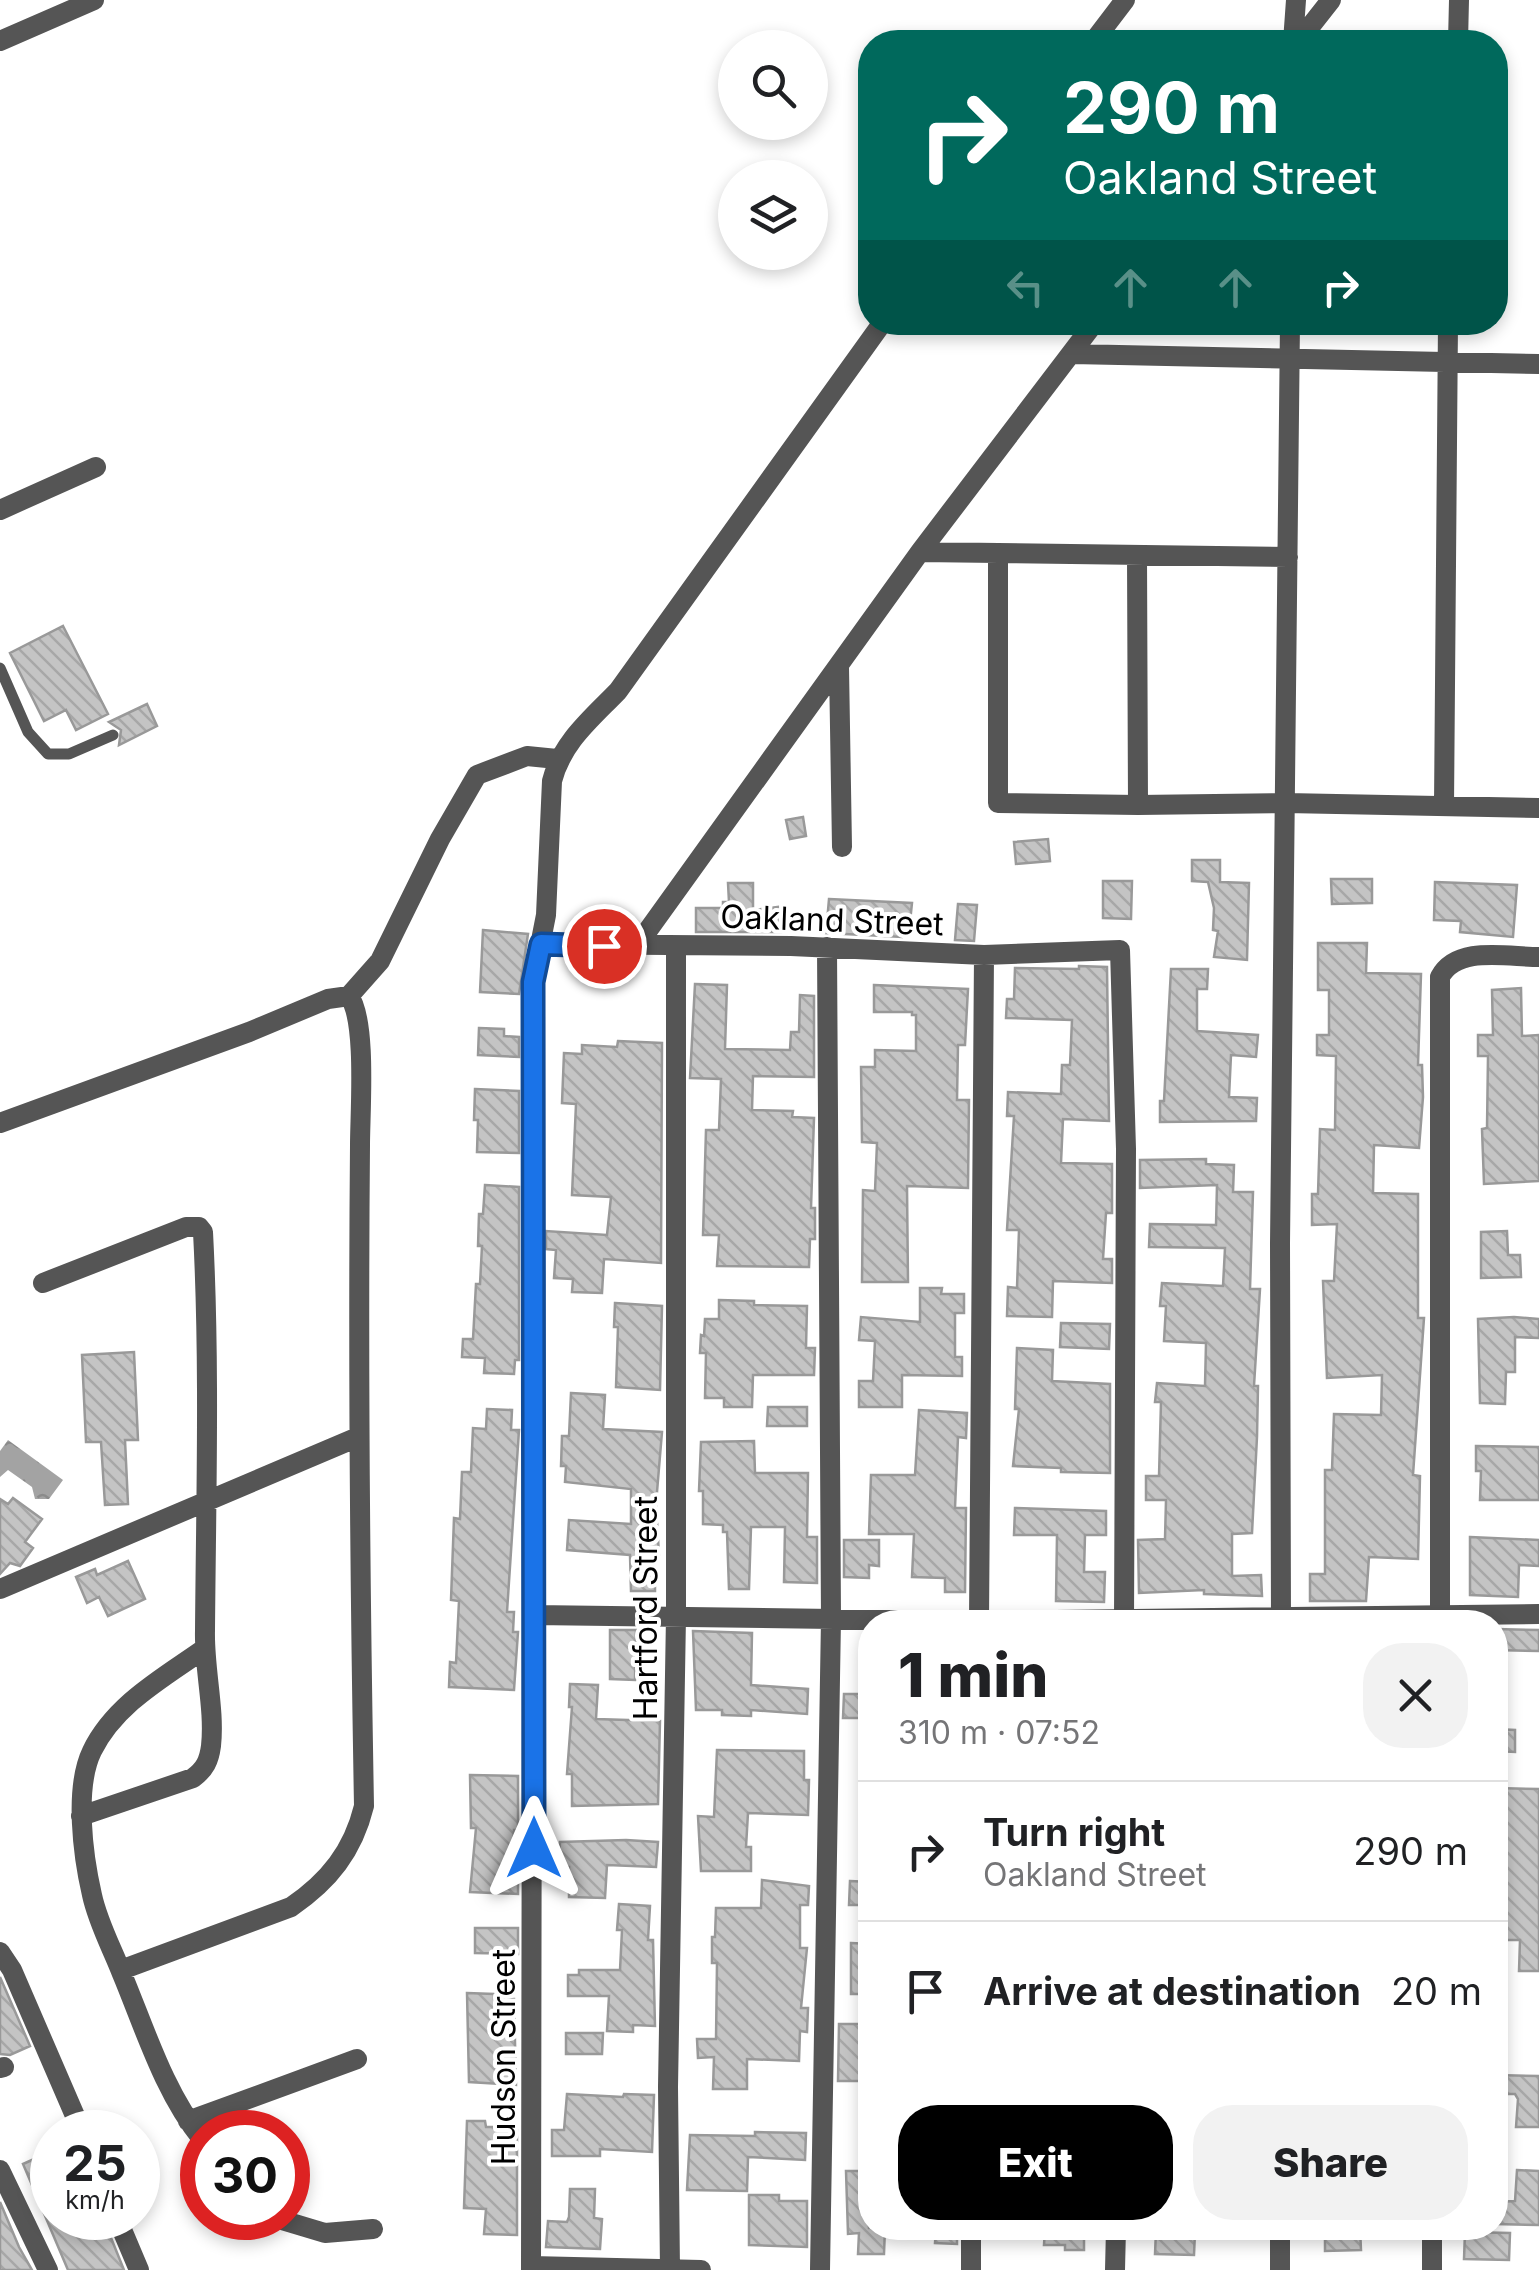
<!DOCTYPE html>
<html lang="en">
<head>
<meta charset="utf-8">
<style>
  :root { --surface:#fff; --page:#f2f2f2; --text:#202124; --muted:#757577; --line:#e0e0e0; --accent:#000 }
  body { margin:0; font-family:Inter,sans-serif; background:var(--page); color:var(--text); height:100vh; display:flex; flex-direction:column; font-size:38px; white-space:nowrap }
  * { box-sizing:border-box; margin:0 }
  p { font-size:32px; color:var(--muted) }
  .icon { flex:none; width:55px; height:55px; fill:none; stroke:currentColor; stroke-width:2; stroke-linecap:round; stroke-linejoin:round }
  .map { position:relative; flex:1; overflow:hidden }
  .sheet { position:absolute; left:858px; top:1610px; width:650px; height:630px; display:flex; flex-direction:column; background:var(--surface); border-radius:40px; box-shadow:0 5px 15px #0003 }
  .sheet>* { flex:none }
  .top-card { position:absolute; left:858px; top:30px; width:650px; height:305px; border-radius:40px; box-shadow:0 5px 15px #0003; background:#00695c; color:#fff; overflow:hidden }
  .fabs { position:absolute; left:718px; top:30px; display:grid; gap:20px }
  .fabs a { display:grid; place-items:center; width:110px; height:110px; border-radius:50%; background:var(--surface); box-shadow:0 5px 15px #0003; font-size:50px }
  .speed { position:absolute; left:30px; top:2110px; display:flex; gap:20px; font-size:50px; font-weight:700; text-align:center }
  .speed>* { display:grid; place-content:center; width:130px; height:130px; border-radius:50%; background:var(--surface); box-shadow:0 5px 15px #0003; line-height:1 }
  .speed small { font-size:25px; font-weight:400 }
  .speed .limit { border:15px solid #d22; background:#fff; color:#111 }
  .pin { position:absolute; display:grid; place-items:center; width:85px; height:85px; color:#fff; margin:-42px; border:5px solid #fff; border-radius:50%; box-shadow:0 2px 10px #0007 }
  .me { position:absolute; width:110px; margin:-55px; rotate:0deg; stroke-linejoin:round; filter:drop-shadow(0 0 8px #0008) }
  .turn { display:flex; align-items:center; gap:35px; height:210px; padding:0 40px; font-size:45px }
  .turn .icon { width:130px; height:130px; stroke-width:2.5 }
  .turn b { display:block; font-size:70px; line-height:85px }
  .lanes { display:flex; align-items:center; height:95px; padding:0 40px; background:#0003; justify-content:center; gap:50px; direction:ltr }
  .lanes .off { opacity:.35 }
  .round { display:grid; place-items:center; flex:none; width:105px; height:105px; border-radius:40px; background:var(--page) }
  .overview { display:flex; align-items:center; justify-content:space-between; height:170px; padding:0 40px }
  h1 { font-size:60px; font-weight:800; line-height:75px }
  .action { display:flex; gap:20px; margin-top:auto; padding:20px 40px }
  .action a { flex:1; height:115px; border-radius:40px; background:var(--accent); color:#fff; font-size:40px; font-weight:800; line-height:115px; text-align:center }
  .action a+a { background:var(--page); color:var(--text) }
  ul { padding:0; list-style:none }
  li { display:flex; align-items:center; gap:30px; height:140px; padding:0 40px; border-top:2px solid var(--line) }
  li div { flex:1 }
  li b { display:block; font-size:38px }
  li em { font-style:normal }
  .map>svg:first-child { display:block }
</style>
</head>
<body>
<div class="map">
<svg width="1539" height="2270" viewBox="0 0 1539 2270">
  <defs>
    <pattern id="water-ripples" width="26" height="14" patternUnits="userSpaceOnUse" patternTransform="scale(2.5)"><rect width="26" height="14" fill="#a3a3a3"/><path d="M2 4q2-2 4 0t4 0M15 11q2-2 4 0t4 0" fill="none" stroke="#8b8b8b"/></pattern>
    <pattern id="building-back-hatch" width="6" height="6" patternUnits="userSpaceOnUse" patternTransform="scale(2.5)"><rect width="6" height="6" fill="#c4c4c4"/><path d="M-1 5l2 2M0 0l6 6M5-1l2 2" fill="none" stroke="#a7a7a7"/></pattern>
  </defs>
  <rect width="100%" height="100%" fill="#fff"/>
  <path fill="url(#water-ripples)" d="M8 1440 63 1480 49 1499H35L32 1487 8 1470 0 1477V1451Z"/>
  <path fill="url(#building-back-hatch)" stroke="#999" stroke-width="2.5" d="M63 626 108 714 76 730 66 710 44 721 10 653Z
    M147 704 157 726 119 745 121 730 109 722Z
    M803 817 806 836 790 839 786 820Z
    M1048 839 1050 861 1016 864 1014 842Z
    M1192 860H1220V882L1249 883 1247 960 1214 957 1218 931 1213 930 1214 908 1208 882 1192 881Z
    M1331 879H1372V903L1332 904Z
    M1103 881H1132L1131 919 1103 918Z
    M1435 882 1517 885 1513 937 1460 932 1461 921 1434 920Z
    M728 883H753V910L778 907 781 932H696V908H723V902H729Z
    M829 899 912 903 910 922 904 921 902 937 826 933Z
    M958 904 977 905 974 941 955 940Z
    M483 930 528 934 519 994 480 992Z
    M1318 943H1367L1366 973 1421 974 1418 1065H1422L1423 1097 1419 1148 1374 1145 1373 1193 1418 1194V1318H1424L1413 1475 1420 1476 1418 1559 1369 1557 1366 1601H1310V1574H1325V1470H1332L1334 1414 1381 1415 1382 1375 1327 1378 1323 1281H1334L1337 1224 1312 1225V1194H1318L1320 1129 1335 1130 1336 1056 1317 1055V1035H1329V990H1318Z
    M1079 966 1107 967 1109 1121 1063 1119 1061 1163 1112 1164V1213H1106L1103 1259H1112V1283L1053 1281 1052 1317 1007 1316 1008 1287 1017 1288 1019 1230H1007L1014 1116H1007L1008 1092 1061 1094 1062 1065H1070L1072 1020 1006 1018 1007 999H1014L1015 968 1079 969Z
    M1171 969H1208L1207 989H1197V1031L1258 1035 1256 1057 1231 1055 1229 1097 1257 1098 1256 1121 1160 1122V1101H1164Z
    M695 984 727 985 725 1049 790 1050 791 1032H799L800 995 814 996V1077L753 1076 752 1110 793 1111 792 1117 814 1118 811 1208H815V1239H810L809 1267 717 1266 719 1235H703L706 1130H719L721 1079 690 1078Z
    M874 985 968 989 965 1045H958L957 1100H969L968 1188 907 1186 908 1282H862L863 1190 875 1191 877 1143 862 1142 861 1067H875V1050L916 1051V1015H912V1012H874Z
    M1521 988 1522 1036 1539 1035V1181L1484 1184 1482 1129 1487 1128 1488 1056H1478V1035H1493L1492 990Z
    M479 1028 504 1029V1036L519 1037V1057L478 1055Z
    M618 1041 662 1043 661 1263 604 1259 602 1293 572 1292 573 1279 554 1278 556 1250 546 1249V1231L607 1235 611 1197 572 1195 576 1104 562 1103 564 1053 582 1054V1045L617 1047Z
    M475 1089 519 1091V1153L477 1152 478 1120H474Z
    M1206 1159V1164L1234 1165 1233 1192H1253L1250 1289H1260L1254 1386H1258L1257 1437 1252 1533 1232 1534V1576L1261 1575 1262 1596 1204 1594V1590L1139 1593 1138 1540 1165 1539 1166 1500H1146V1476H1159L1161 1402H1155L1157 1383 1205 1386 1206 1343 1164 1341 1166 1306H1160L1162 1283 1223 1286 1225 1248 1149 1247 1150 1224 1216 1225 1217 1185 1140 1188V1160Z
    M485 1185 519 1187V1360H515L514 1374 484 1373 485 1358 462 1357 463 1339H473L476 1284H480L482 1246H478L479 1214H483Z
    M1507 1231 1508 1255H1520L1521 1277 1481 1278V1232Z
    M920 1288H942L941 1294H964V1313H955V1357H962V1376L902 1375V1407H859V1381H873L875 1341 859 1340 861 1317 920 1322Z
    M719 1300 754 1301V1305L807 1306 806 1348H815L814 1375H753L752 1407H724V1398H705L706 1353H700L701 1335 704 1336 705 1319H719Z
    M615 1303 662 1306 660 1390 616 1387 618 1327H614Z
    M1514 1317 1539 1319V1338L1515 1337V1372H1506L1505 1404 1480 1403 1478 1319Z
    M1061 1323 1110 1324 1109 1349 1060 1347Z
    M1017 1348 1053 1350 1052 1381 1110 1384V1473L1061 1472V1468L1013 1466 1019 1409H1015Z
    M134 1352 138 1440H125L128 1504 105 1505 101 1442H86L82 1355Z
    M571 1393 605 1395 603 1429 662 1432 656 1504 659 1555H655V1591H631L630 1555 567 1550 569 1520 631 1524V1489L565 1482 566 1466H561L562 1436H569Z
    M768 1407H807V1426H767Z
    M487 1409 512 1410 511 1430H519L507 1612H514L513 1632H518L514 1690 449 1687 450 1662 456 1663 459 1601 451 1600 454 1518 460 1519 462 1472H471L473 1428 486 1429Z
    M919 1410 967 1413 966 1438 958 1437 955 1508H966L965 1592H945V1578L912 1577 914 1534H869L871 1475H915Z
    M754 1441 755 1473H808L807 1537H817V1583L784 1582 785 1527H751L749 1589H729L727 1532H723V1525L703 1524V1491H699L701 1442Z
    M1476 1446 1539 1447V1500H1480L1481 1471H1476Z
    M13 1498 42 1519 25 1542 33 1548 20 1566 10 1563 0 1574V1499L8 1504Z
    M1015 1508 1106 1511V1535H1085L1084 1572H1105L1104 1602 1056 1601 1057 1535H1014Z
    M1470 1537 1539 1540V1566L1519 1565 1518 1597 1470 1595Z
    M844 1540H879V1566L869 1565V1578L844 1577Z
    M128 1561 145 1599 108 1616 99 1597 87 1603 76 1577 95 1569 97 1575Z
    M1495 1629 1539 1630V1651L1495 1650Z
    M610 1630H636L635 1680 610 1679Z
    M693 1631 752 1633 751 1685 808 1689 807 1714 751 1710V1716L722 1715V1710H696Z
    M570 1684 598 1685 596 1719 660 1721 658 1804 572 1806V1774H567L572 1707H569Z
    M844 1694H870V1718H843Z
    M1495 1729 1515 1730V1752L1495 1751Z
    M717 1750 804 1751V1780H809L808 1815 748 1813 746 1847H751V1871H701L698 1816 714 1817Z
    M470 1775 518 1776V1830H514L512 1871H518V1894L470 1892 476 1828H471Z
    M1495 1788 1539 1789V1971H1519L1520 1940H1495Z
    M626 1840 658 1842 656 1867 607 1865 605 1898 569 1897V1867H559L560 1842Z
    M762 1880 809 1886 808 1905H800V1948H807L801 2008H808L807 2032 800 2031 799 2061 747 2059V2089H713L714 2057 698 2058 697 2039H716L717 1963H712V1937H715L716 1908H761Z
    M850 1881 870 1882V1905H849Z
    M619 1904 650 1906 648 1940H653L655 2026 633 2025V2032L607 2031 609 1996H568V1975H579V1970H620L622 1930H617Z
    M475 1928H518V1954L475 1953Z
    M851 1943 870 1944V1994H851Z
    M0 1977 30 2046 10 2055 0 2054Z
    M467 1993 494 1994V1999H514L516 2085 469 2082Z
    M839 2024H861V2033H870V2081H838Z
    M566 2033H603L602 2054H566Z
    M1495 2075 1539 2076V2127H1516L1518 2099 1515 2094H1495Z
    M567 2094 623 2097 624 2094 654 2095 652 2152 600 2149V2156H552V2130H564Z
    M467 2121H485L486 2127H517V2235L484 2234 486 2209 464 2208Z
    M755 2132 806 2133 805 2160 748 2157 747 2191 687 2190 690 2135 755 2136Z
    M52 2151V2218H103L124 2270H68L23 2164Z
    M1517 2170 1539 2171V2225L1495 2224V2202L1515 2201Z
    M846 2171H870V2192H867L869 2228H885L884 2254H858L859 2233 848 2234Z
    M570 2189H595L594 2218 602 2219 600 2249 546 2247 548 2221 567 2222 569 2217Z
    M749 2195H779V2201H807V2247L749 2245Z
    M0 2202 19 2247 32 2270H0Z
    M936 2228H957V2244L935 2243Z
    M1045 2228H1084V2250H1065V2245H1044Z
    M1325 2228H1360L1361 2250 1325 2251Z
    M1156 2231 1195 2232 1194 2255 1155 2254Z
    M1465 2232 1510 2233 1509 2260 1464 2259Z"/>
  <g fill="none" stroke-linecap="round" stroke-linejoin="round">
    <path stroke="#555" stroke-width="11" d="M0 668 28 732 48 754H69L113 735"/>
    <path stroke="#555" stroke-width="20" d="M0 41 94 0
      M1093 42 1125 0
      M1293 42 1296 0
      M1298 42 1331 0
      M1458 42 1459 0
      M1072 354 1539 364
      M0 510 96 467
      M920 552 1288 557
      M998 553V803L1138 805
      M1137 555 1138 805 1286 803 1539 808
      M839 667 842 847
      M1444 806 1448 322
      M541 944 791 946 984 955 1120 950 1126 1149 1124 1622
      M636 947 920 552 1095 322
      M349 996 380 961 440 839 477 775 527 756 557 759
      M0 1123 249 1032 328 999 349 996C367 1020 360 1112 360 1145 358 1366 360 1586 364 1806 353 1851 329 1881 291 1907L121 1970
      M43 1283 186 1227H199L203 1232C210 1365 206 1498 205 1631 204 1669 215 1709 211 1746 209 1761 205 1769 193 1778L81 1816
      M0 1589 358 1437
      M534 1615 979 1621 1539 1614
      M979 1622 984 955
      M1281 1622 1280 1243 1290 322
      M1440 1622V977C1457 945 1507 957 1539 957
      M0 1952 12 1970 82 2132
      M0 2068 4 2067
      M188 2121 357 2059
      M202 2139C164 2092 145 2029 122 1974 112 1948 98 1923 92 1895 83 1856 74 1788 92 1751 115 1704 163 1678 204 1649
      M0 2170 48 2270
      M117 2218 139 2270
      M275 2218 325 2233 373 2229
      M1280 2228V2270
      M531 2266 701 2270
      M531 2270 533 981 546 915 552 781C562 742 591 719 618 691L883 322
      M670 2270 668 2087 676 1616V947
      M820 2270 831 1619 827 947
      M971 2270V2228
      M1115 2270 1116 2228
      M1432 2270V2228"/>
  </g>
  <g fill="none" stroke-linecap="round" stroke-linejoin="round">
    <defs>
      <path id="route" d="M534 1848 533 982 541 944 604 946"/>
    </defs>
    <use href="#route" stroke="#114b97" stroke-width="25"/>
    <use href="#route" stroke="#1a73e8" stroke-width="18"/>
  </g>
  <g text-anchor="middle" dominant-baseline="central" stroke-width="8" stroke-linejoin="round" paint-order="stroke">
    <g font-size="32" fill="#000" stroke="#fff">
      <text transform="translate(832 920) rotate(2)">Oakland Street</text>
      <text transform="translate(645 1608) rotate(-90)">Hartford Street</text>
      <text transform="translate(503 2057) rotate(-90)">Hudson Street</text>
    </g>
  </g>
</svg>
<div class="fabs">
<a><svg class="icon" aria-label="search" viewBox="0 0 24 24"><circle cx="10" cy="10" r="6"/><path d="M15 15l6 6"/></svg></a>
<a><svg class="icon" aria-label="layers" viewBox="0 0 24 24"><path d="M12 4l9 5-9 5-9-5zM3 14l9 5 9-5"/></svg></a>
</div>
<div class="speed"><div>25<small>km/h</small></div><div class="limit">30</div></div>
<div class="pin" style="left:604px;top:946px;background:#d93025"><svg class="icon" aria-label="arrive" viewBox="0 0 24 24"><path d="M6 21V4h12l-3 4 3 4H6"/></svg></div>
<svg class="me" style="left:534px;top:1848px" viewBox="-20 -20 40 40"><path d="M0-17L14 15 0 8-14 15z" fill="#1a73e8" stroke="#fff" stroke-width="4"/></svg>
<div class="top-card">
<div class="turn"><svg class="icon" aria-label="right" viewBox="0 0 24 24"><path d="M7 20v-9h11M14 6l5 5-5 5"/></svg><div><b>290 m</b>Oakland Street</div></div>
<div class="lanes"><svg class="icon off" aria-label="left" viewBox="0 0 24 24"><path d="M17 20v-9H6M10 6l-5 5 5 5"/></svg><svg class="icon off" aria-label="ahead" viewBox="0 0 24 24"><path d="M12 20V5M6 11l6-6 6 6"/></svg><svg class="icon off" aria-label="ahead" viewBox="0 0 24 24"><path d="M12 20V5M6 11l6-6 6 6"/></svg><svg class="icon" aria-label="right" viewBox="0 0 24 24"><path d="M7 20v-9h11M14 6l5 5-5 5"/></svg></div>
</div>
<section class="sheet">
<div class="overview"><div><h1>1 min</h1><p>310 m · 07:52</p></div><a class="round"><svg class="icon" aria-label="close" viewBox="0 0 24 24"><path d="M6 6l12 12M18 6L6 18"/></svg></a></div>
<ul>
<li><svg class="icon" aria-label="right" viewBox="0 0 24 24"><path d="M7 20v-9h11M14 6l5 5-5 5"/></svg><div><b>Turn right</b><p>Oakland Street</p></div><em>290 m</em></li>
<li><svg class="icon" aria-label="arrive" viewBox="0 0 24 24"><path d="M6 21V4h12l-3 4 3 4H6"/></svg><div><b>Arrive at destination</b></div><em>20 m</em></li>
</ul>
<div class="action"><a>Exit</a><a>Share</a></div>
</section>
</div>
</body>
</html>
